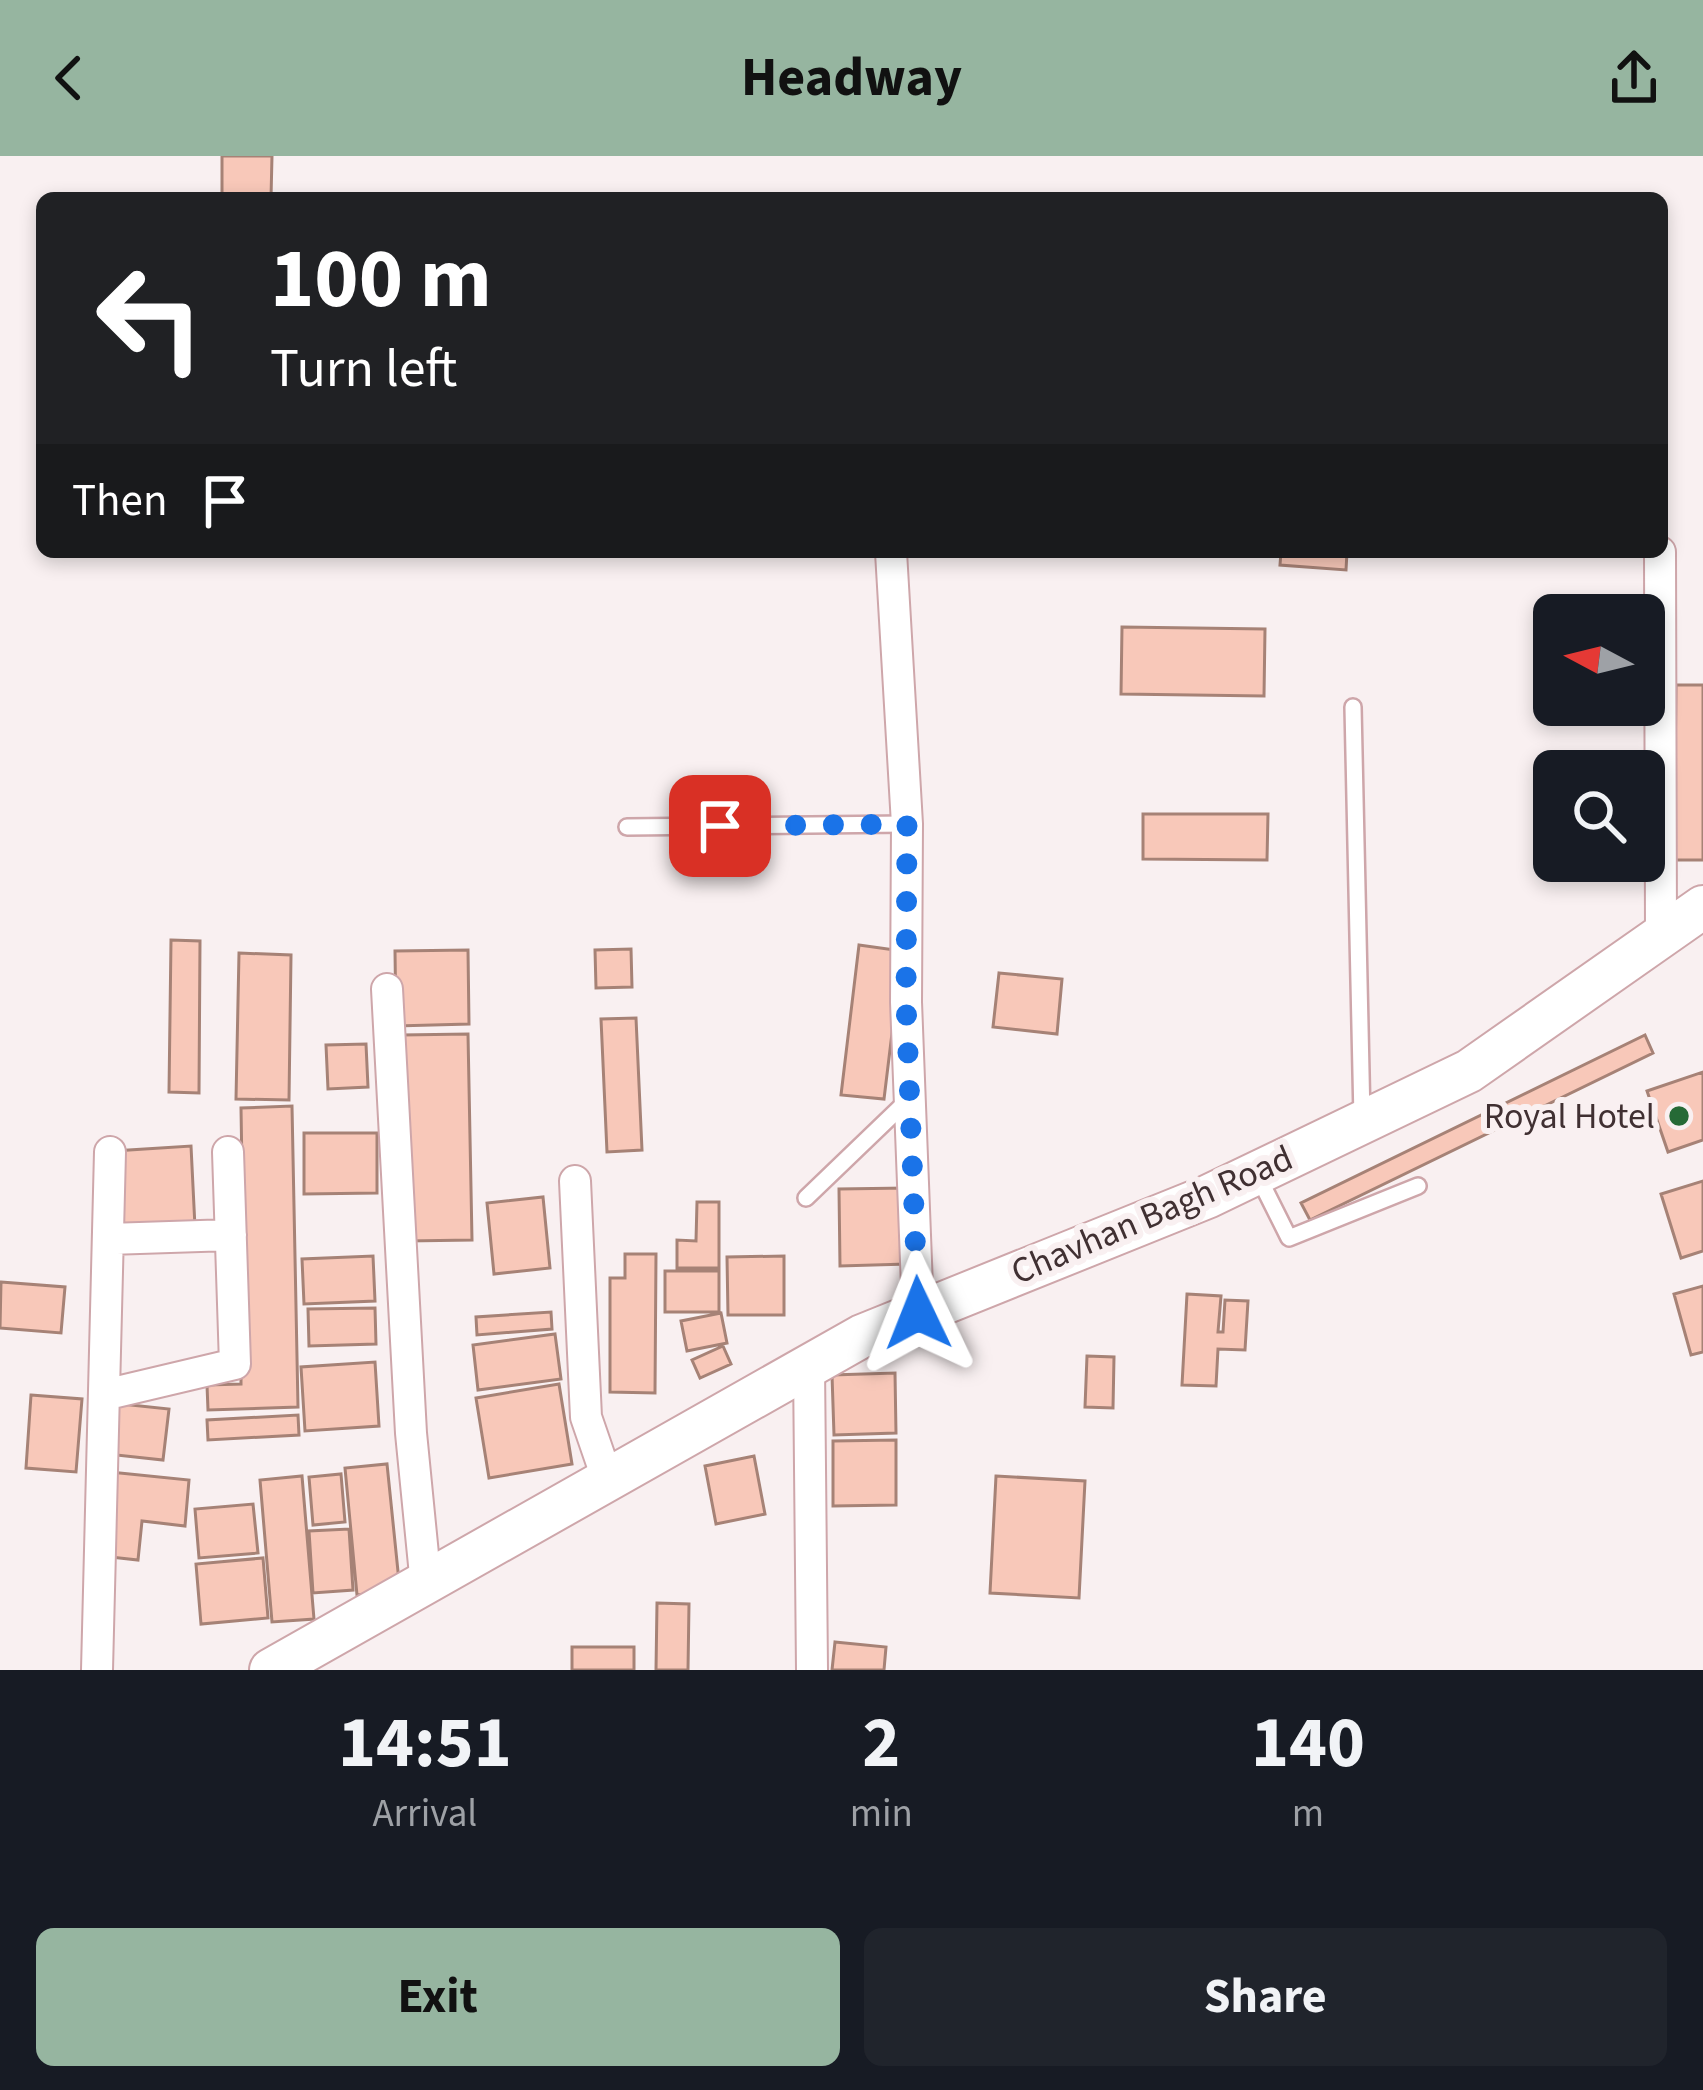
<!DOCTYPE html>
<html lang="en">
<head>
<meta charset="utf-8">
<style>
  :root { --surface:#171b24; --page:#20242c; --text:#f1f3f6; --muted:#9ea1a6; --accent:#96b5a0 }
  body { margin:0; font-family:"Source Sans 3",sans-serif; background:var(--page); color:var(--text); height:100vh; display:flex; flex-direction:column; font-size:45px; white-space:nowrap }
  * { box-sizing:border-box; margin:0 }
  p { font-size:39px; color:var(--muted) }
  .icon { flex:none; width:66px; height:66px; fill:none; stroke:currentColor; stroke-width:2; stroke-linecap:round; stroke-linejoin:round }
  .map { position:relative; height:1514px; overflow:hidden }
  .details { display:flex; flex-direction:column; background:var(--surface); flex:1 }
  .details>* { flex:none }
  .hud { position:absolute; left:36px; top:36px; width:1632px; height:366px; border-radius:18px; box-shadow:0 6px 18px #0003; background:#202124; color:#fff; overflow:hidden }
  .needle { width:78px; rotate:277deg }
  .buttons { position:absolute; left:1533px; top:438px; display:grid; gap:24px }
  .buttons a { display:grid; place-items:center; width:132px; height:132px; border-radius:18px; background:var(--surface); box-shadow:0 6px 18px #0003; font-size:60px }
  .pin { position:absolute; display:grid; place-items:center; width:102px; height:102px; color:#fff; margin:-51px; border-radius:24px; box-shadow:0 6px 18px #0006 }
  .me { position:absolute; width:132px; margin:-66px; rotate:358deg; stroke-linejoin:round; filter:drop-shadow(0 0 9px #0008) }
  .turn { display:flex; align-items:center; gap:42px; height:252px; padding:0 36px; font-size:54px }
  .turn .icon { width:156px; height:156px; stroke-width:2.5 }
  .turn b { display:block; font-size:84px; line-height:102px }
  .then { display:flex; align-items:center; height:114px; padding:0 36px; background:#0003; gap:24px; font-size:45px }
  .eta { display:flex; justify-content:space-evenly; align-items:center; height:204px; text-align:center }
  .eta b { font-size:72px; font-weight:700; line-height:84px }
  .cta { display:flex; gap:24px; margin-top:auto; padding:24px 36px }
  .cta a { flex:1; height:138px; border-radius:18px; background:var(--accent); color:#111; font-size:48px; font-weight:700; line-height:138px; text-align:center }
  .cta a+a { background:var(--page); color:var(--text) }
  header { display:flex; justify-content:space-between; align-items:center; height:156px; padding:0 36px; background:var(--accent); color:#111; font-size:54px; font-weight:700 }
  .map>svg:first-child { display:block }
</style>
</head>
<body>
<header><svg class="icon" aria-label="back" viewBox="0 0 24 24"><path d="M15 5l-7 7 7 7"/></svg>Headway<svg class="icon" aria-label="share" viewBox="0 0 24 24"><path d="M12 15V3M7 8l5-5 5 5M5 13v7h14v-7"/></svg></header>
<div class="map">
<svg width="1703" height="1514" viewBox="0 0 1703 1514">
  <rect width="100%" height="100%" fill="#f9f0f1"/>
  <path fill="#f8c8b9" stroke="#a68276" stroke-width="3" d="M222 0H272L271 42H222Z
    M1281 396H1347L1346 414 1280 409Z
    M1122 471 1265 473 1264 540 1121 538Z
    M1676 529H1703V704H1674Z
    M1143 658H1268L1267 704 1143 703Z
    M171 784 200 785 199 937 169 936Z
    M859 789 902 795 884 943 841 939Z
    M631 793 632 831 596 832 595 794Z
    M468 794 469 868 396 870 395 795Z
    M239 797 291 799 289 944 236 943Z
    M999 817 1062 823 1057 878 993 871Z
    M636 862 642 994 607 996 601 863Z
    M468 878 472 1084 407 1085 402 879Z
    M1645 879 1653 897 1310 1064 1301 1047Z
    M366 888 368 931 328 933 326 889Z
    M1703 916V984L1668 996 1647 935Z
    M292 950 298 1251 208 1254 207 1229 241 1228V1201L245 1200 241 952Z
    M304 977H377V1037L304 1038Z
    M191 990 195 1071 119 1075 114 995Z
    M1703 1025V1095L1681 1102 1661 1038Z
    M906 1032 907 1108 840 1110 839 1033Z
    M543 1041 550 1112 494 1118 487 1047Z
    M697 1046H719V1112H677V1084L696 1085Z
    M625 1098H656L655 1237 610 1236V1122H625Z
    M373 1100 375 1145 304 1148 302 1103Z
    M784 1100V1159H728L727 1101Z
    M665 1115H719V1156H665Z
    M1 1126 65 1131 61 1177 0 1172Z
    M1703 1130V1196L1691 1199 1674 1138Z
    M1187 1138 1221 1140 1218 1176H1223L1225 1144 1248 1145 1245 1194 1218 1193 1216 1230 1182 1229Z
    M375 1152 376 1188 309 1190 308 1153Z
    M551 1156 552 1173 477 1179 476 1161Z
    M721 1157 727 1187 687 1195 681 1165Z
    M555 1178 561 1223 478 1234 473 1189Z
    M723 1190 731 1208 700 1222 692 1204Z
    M1087 1200 1114 1201 1113 1252 1085 1251Z
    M375 1206 379 1270 305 1275 301 1211Z
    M895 1217 896 1277 834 1279 832 1219Z
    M559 1228 572 1308 489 1322 476 1242Z
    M31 1239 82 1243 76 1316 26 1312Z
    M112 1247 169 1253 163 1304 107 1298Z
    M298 1259 299 1279 208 1284 207 1264Z
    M896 1284V1349L833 1350V1285Z
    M754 1300 765 1358 716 1368 705 1310Z
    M387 1308 400 1435 357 1439 345 1312Z
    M110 1316 189 1324 185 1370 142 1365 138 1404 101 1400Z
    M341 1318 345 1366 313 1369 309 1321Z
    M302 1320 314 1463 272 1466 260 1324Z
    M996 1320 1085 1325 1079 1442 990 1437Z
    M253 1348 258 1397 199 1402 195 1353Z
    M349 1373 353 1434 313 1437 309 1375Z
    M263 1402 268 1462 201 1468 196 1408Z
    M657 1447 689 1448 688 1514H656Z
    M835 1486 886 1491 884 1514H832Z
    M572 1491H634V1514H572Z"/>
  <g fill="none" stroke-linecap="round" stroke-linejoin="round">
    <defs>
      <path id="lane" d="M1353 551 1362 962
        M627 671 907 668
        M1258 1020 1289 1082 1418 1030
        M806 1042 908 944"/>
      <path id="street" d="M891 396 907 668 906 846 918 1157
        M1660 396 1661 778
        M387 833 411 1277 426 1429
        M575 1025 586 1261 608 1325
        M109 1083 231 1079
        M809 1210 812 1514
        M104 1239 235 1208 228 996
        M97 1514 110 996"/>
      <path id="secondary" d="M271 1514 862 1180 1207 1041 1469 915 1703 751"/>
    </defs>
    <use href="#lane" stroke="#cea6aa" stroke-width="20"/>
    <use href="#street" stroke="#cea6aa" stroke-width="34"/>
    <use href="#secondary" stroke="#cea6aa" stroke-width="46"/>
    <use href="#lane" stroke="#fff" stroke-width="15"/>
    <use href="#street" stroke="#fff" stroke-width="30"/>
    <use href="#secondary" stroke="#fff" stroke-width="42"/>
  </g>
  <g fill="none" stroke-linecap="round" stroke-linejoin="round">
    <path stroke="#1a73e8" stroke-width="21" stroke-dasharray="0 37.8" d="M720 670 907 668 906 846 918 1157"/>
  </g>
  <circle fill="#266a36" stroke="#f9f0f1" stroke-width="4.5" cx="1679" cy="960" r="12"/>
  <g text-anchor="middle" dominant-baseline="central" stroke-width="12" stroke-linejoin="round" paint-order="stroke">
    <g font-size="36" fill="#403032" stroke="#f9f0f1" text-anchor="end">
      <text x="1655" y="960">Royal Hotel</text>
    </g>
    <g font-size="36" fill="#403032" stroke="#f9f0f1">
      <text transform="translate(1152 1059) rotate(-23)">Chavhan Bagh Road</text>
    </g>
  </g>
</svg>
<div class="buttons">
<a><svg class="needle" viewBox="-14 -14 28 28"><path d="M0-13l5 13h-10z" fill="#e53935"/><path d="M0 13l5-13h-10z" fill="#9ea1a6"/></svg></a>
<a><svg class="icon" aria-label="search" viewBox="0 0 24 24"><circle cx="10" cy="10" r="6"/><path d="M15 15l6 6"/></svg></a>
</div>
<div class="pin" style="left:720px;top:670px;background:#d93025"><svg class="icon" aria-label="arrive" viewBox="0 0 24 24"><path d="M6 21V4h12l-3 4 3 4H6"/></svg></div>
<svg class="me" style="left:918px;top:1157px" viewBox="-20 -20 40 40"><path d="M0-17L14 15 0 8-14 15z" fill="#1a73e8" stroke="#fff" stroke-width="4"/></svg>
<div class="hud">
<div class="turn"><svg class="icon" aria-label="left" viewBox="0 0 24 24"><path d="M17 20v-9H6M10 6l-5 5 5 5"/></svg><div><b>100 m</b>Turn left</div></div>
<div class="then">Then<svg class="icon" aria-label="arrive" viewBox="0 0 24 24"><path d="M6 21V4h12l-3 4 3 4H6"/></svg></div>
</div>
</div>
<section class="details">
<div class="eta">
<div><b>14:51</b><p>Arrival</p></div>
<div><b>2</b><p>min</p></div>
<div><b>140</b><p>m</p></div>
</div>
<div class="cta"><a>Exit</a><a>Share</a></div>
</section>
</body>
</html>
